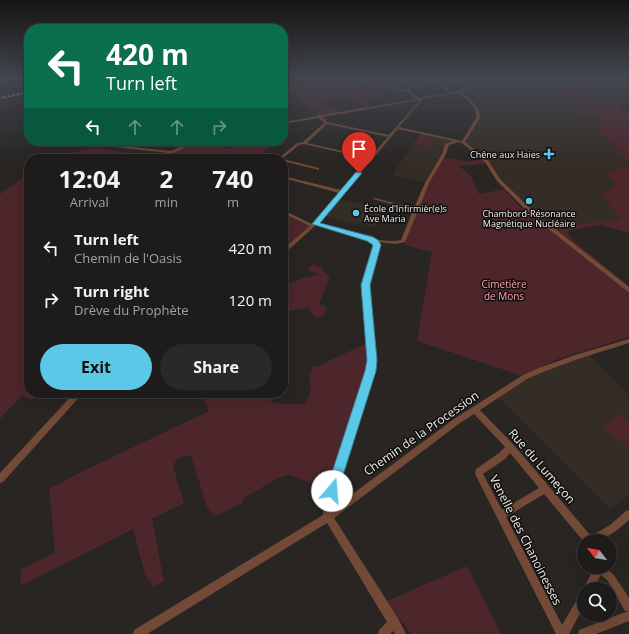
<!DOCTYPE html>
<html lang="en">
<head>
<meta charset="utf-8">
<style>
  :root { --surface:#1e1c1a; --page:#2b2927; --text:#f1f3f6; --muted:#a1a1a2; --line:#3c3a39; --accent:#5ac8e6 }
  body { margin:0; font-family:"Open Sans",sans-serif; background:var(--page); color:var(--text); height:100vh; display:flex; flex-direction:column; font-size:15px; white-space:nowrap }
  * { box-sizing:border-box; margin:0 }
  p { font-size:13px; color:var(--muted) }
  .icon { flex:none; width:22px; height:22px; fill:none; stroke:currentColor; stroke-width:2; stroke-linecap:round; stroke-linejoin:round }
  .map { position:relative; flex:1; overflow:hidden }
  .drawer { position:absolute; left:24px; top:154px; width:264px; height:244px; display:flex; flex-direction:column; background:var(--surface); border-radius:16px; box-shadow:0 4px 16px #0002,0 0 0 1px var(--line) }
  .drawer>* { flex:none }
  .guide { position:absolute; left:24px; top:24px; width:264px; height:122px; border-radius:16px; box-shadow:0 4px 16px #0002,0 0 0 1px var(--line); background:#0b6e4f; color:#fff; overflow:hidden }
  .needle { width:26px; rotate:301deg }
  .tools { position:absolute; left:577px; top:534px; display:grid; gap:8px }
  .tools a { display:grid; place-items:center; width:40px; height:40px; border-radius:50%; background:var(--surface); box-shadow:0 4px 16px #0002,0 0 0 1px var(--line); font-size:20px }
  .pin { position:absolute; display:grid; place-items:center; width:34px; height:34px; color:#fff; margin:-41px -17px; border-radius:50% 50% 50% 0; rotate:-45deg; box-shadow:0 0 4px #0007 }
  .pin .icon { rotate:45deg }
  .me { position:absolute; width:44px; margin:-22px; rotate:18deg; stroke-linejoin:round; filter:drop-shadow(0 0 3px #0008) }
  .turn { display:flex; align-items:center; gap:14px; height:84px; padding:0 16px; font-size:18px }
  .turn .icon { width:52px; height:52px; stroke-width:2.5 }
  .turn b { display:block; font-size:28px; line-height:34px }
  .lanes { display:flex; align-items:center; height:38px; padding:0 16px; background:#0003; justify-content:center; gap:20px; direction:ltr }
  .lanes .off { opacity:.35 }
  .eta { display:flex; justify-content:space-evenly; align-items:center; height:68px; text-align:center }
  .eta b { font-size:24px; font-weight:700; line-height:28px }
  .cta { display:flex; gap:8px; margin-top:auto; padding:8px 16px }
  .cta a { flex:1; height:46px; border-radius:24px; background:var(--accent); color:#111; font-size:16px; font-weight:700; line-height:46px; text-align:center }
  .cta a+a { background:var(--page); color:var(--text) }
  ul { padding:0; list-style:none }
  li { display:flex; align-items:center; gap:12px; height:52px; padding:0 16px }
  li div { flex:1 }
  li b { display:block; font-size:15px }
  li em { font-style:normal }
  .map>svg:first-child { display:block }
</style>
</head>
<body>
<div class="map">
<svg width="629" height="634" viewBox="0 0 629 634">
  <rect width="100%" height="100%" fill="#282522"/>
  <path fill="#342d25" d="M5 77H29V91H25L1 84Z
    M482 77H531L556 80 573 87H621L629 82V100L596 104 583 116H596L598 121 602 122 605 138 616 147 629 165V169L620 168 616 183 602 196 623 219 548 226 506 189 487 161 464 144 478 118 476 109 459 92 470 87Z
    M437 136 456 142 448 143 427 183 392 175 414 143 431 147Z
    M339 199 369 206 385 211 375 228 358 223 356 225 326 216Z
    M588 354 629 395V495L610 509 497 396 525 377Z"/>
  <path fill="#4c262a" d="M283 77H321L351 82 364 87 374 85 386 93 378 95 382 99H378L374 97 361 99 371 106 366 107 345 96 322 102 339 112 319 115 283 88Z
    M549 79 556 80 571 86 577 84 576 83 607 81 605 80 629 82V87L624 86 575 87 581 89 596 104 629 100V101L618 105V109H629V165L616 147 601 134 600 129 602 122 598 121 596 116 577 114 573 105Z
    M421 133 437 136 431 147 414 143Z
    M197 141H221L226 149 244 141H277L255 159H50L53 157 95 148 164 158 172 156 171 152Z
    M441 158 456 159 467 162 482 159 486 164 459 166 470 175 479 194 504 189 519 206 629 292V337L558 359 523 376 417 341 432 252 404 245 421 202 423 194Z
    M620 168 629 169V233L600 225 568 231 567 232 574 241 629 286V290L548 226 622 219 602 196 616 183 608 176 609 173Z
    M29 173V393H38L39 395 32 400 22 395 0 419V194Z
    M283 211 313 226 283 252Z
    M313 264 324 269 323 271 330 277 319 304 326 306C326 314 323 316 316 318L308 308 290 311 283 302V286L306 277 318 275 317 273 310 272 308 268Z
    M367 343 368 357 366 370 329 490 290 475 278 478 244 498 241 504 215 516 207 507 191 456C181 456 177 458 173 466L184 503 152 519 164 581 154 587 145 575 133 529 20 586 21 569 55 553 49 489 83 471 209 411 200 393H265C275 410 287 401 302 405L306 403 310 393 311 387 309 377 313 366H318Z
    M619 414 629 421V448L602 426Z
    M467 566 501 634H411L387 601Z"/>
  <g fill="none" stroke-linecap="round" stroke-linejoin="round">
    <path fill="#734937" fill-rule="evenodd" d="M351 77H353L361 81 407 90V88L416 85 380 77H384L419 83 418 87 409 89V91L419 98 449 93 431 81V79H433L452 92C464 90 472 84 481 77H483L471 88 461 92C470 99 480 106 480 118L465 142 488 160 500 179 536 214 629 287V292L627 291 532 216 497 181 485 162 462 143 457 142 456 143 449 145 446 154 429 183 419 209V210L418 211 405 242 396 244 378 242 380 245 369 285 375 360 373 371 334 497 332 509 454 419 523 375 539 368 575 355 629 339V343L578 359 543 372 527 379 480 410 513 444 591 536 610 525 626 511 629 510V520L616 531 600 541H584V542L544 494 506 517 562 625 581 593 584 591V606L569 634H556L475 474 476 469 499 453 505 447 474 414 460 423 334 518 398 618 406 634H395L393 631 390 634H378L379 630 387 622 327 523 147 634H133L134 630 323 515V513L326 497 367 371 369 360 363 285 374 245 369 241 316 225 285 253 283 254V249L310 226 283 213V210L312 224 339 193 283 178V176L341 190 369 159 304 144 299 145 282 159H283L319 168V170L283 161V159H278L297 143 303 142 324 123 319 118 283 124V122L318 116 317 115 319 114 321 115 416 99 407 92 359 83ZM458 93C467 100 477 106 476 118L462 141 399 127 423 99ZM420 100 389 135 327 122 323 117ZM327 124 388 137 370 157 307 143ZM398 129 454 141 445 144 442 154 425 183 414 208 375 198 373 199 413 210 401 240C381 245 339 229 318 223ZM510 453 539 488 502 510 483 474 505 459Z
      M558 77 575 78 625 77 624 78 575 80 559 78Z
      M194 141H199L173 153V154L181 159H176L170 155 169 153 113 147 111 146 113 145 171 151Z
      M74 393H83L3 482 0 483V473Z
      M595 567H605L614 575 629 598V621L596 634H578L579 630 628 611H625L608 581 601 575 593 589H584V591L583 589Z"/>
    <path fill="#be6943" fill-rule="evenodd" d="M622 77H626L629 78V81Z"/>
    <defs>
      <path id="rail" d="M0 98 29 92"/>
    </defs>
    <use href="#rail" stroke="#a7a4a2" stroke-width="2"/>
    <use href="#rail" stroke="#100f0d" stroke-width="1" stroke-dasharray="2.5" stroke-linecap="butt"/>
  </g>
  <linearGradient id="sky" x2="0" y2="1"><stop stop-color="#161413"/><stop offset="0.47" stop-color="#42464f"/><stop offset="1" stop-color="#42464f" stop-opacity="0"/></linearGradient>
  <rect width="629" height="165" fill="url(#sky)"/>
  <path fill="#5ac8e6" stroke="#3a8296" d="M356 172 362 173 320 223 373 237 378 240 381 245 370 285 377 360 376 371 338 491 337 496 332 497 328 496 326 491 365 371 367 360 361 285 373 245 367 241 312 224Z"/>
  <g fill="#5ac8e6" stroke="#100f0d" stroke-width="1.5">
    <path d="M547 148h4v4h4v4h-4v4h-4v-4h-4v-4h4z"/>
    <circle cx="529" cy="201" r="4"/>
    <circle cx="356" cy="213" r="4"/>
  </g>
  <g text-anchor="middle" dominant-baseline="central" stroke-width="3" stroke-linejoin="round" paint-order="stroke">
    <g font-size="9" fill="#f0eeec" stroke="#100f0d" text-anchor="end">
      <text x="540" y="154">Chêne aux Haies</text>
      <text x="364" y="208" text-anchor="start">École d'Infirmièr(e)s<tspan x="364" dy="10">Ave Maria</tspan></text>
      <text x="529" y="213" text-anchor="middle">Chambord-Résonance<tspan x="529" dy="10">Magnétique Nucléaire</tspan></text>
    </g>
    <g font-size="10" fill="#ffa0a8" stroke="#100f0d">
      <text x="504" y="284">Cimetière<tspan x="504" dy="12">de Mons</tspan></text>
    </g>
    <g font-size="12" fill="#f0eeec" stroke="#100f0d">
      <text transform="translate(421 433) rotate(-35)">Chemin de la Procession</text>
      <text transform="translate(542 466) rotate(49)">Rue du Lumeçon</text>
      <text transform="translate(526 540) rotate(63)">Venelle des Chanoinesses</text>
    </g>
  </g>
</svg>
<div class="tools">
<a><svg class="needle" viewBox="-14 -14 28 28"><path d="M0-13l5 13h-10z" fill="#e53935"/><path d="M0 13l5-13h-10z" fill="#a1a1a2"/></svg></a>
<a><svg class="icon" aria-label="search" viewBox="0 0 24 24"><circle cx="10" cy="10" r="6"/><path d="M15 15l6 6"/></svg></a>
</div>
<div class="pin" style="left:359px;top:173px;background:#d93025"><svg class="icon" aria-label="arrive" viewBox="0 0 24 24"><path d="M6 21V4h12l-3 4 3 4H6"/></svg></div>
<svg class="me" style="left:332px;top:491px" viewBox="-20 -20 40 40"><circle r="19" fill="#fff"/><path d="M0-13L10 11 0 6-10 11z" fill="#5ac8e6"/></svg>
<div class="guide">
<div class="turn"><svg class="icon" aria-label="left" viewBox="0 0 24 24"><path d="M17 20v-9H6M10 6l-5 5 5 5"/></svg><div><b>420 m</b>Turn left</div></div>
<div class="lanes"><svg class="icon" aria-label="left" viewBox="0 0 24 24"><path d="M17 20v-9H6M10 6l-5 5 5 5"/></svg><svg class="icon off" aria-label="ahead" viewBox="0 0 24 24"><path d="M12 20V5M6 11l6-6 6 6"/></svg><svg class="icon off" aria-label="ahead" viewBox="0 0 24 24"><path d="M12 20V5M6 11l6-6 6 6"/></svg><svg class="icon off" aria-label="right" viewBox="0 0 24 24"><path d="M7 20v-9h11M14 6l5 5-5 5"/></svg></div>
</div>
<section class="drawer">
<div class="eta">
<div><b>12:04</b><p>Arrival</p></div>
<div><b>2</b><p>min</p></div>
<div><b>740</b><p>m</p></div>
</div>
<ul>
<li><svg class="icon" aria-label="left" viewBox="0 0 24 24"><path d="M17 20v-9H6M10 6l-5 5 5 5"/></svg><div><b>Turn left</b><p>Chemin de l'Oasis</p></div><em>420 m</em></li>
<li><svg class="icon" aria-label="right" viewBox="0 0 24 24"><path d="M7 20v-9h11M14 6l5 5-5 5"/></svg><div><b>Turn right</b><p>Drève du Prophète</p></div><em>120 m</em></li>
</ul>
<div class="cta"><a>Exit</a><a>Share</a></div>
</section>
</div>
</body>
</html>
